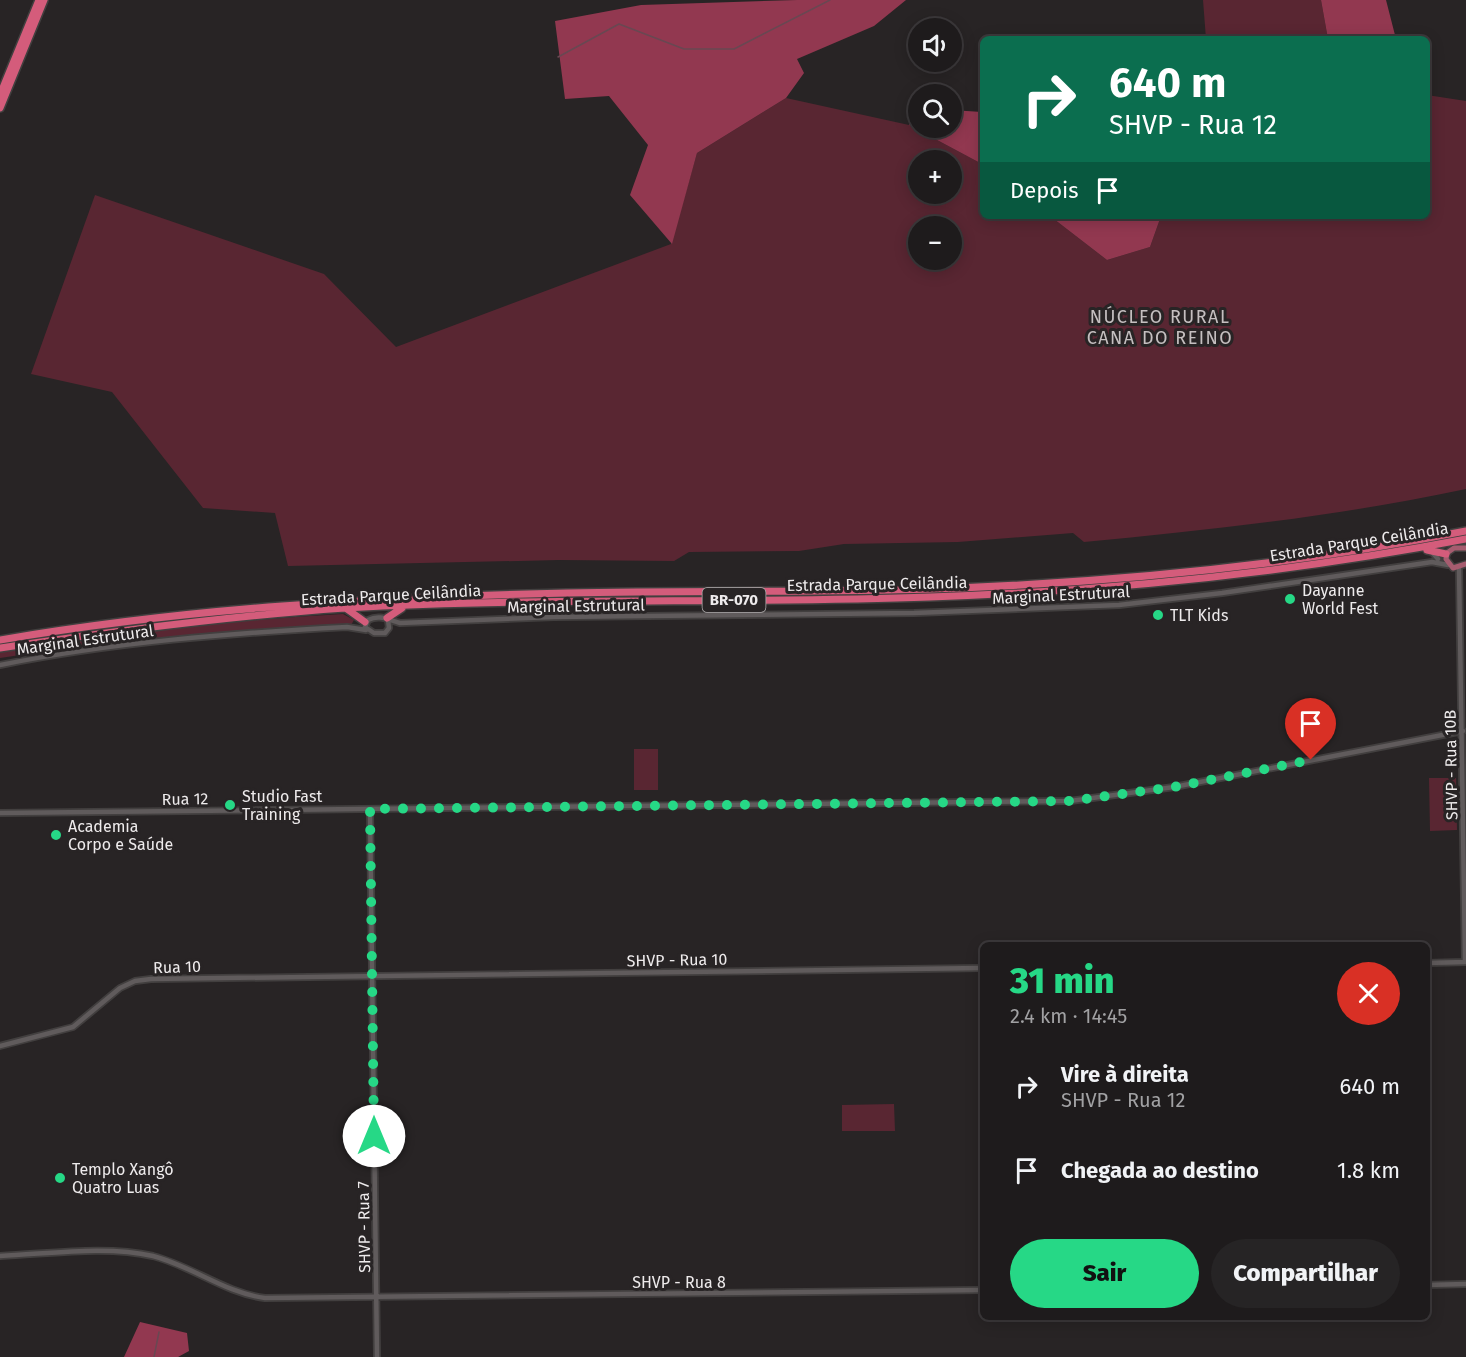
<!DOCTYPE html>
<html lang="pt">
<head>
<meta charset="utf-8">
<style>
  :root { --surface:#1e1b1c; --page:#262425; --text:#f1f3f6; --muted:#a1a1a3; --line:#3c393b; --accent:#26d886 }
  body { margin:0; font-family:"Fira Sans",sans-serif; background:var(--page); color:var(--text); height:100vh; display:flex; flex-direction:column; font-size:22px; white-space:nowrap }
  * { box-sizing:border-box; margin:0 }
  p { font-size:20px; color:var(--muted) }
  .icon { flex:none; width:33px; height:33px; fill:none; stroke:currentColor; stroke-width:2; stroke-linecap:round; stroke-linejoin:round }
  .map { position:relative; flex:1; overflow:hidden }
  .drawer { position:absolute; left:980px; top:942px; width:450px; height:378px; display:flex; flex-direction:column; background:var(--surface); border-radius:9px; box-shadow:0 3px 15px #0003,0 0 0 2px var(--line) }
  .drawer>* { flex:none }
  .banner { position:absolute; left:980px; top:36px; width:450px; height:183px; border-radius:9px; box-shadow:0 3px 15px #0003,0 0 0 2px var(--line); background:#0b6e4f; color:#fff; overflow:hidden }
  .buttons { position:absolute; left:908px; top:18px; display:grid; gap:12px }
  .buttons a { display:grid; place-items:center; width:54px; height:54px; border-radius:50%; background:var(--surface); box-shadow:0 3px 15px #0003,0 0 0 2px var(--line); font-size:30px }
  .pin { position:absolute; display:grid; place-items:center; width:51px; height:51px; color:#fff; margin:-62px -26px; border-radius:50% 50% 50% 0; rotate:-45deg; box-shadow:0 0 6px #0007 }
  .pin .icon { rotate:45deg }
  .me { position:absolute; width:66px; margin:-33px; rotate:0deg; stroke-linejoin:round; filter:drop-shadow(0 0 4px #0008) }
  .turn { display:flex; align-items:center; gap:21px; height:126px; padding:0 30px; font-size:27px }
  .turn .icon { width:78px; height:78px; stroke-width:2.5 }
  .turn b { display:block; font-size:42px; line-height:51px }
  .then { display:flex; align-items:center; height:57px; padding:0 30px; background:#0003; gap:12px; font-size:22px }
  .round { display:grid; place-items:center; flex:none; width:63px; height:63px; border-radius:32px; background:var(--page) }
  .head { display:flex; align-items:center; justify-content:space-between; height:102px; padding:0 30px }
  h1 { font-size:36px; font-weight:800; line-height:45px; color:var(--accent) }
  .button { display:flex; gap:12px; margin-top:auto; padding:12px 30px }
  .button a { flex:1; height:69px; border-radius:36px; background:var(--accent); color:#111; font-size:24px; font-weight:800; line-height:69px; text-align:center }
  .button a+a { background:var(--page); color:var(--text) }
  ul { padding:0; list-style:none }
  li { display:flex; align-items:center; gap:18px; height:84px; padding:0 30px }
  li div { flex:1 }
  li b { display:block; font-size:22px }
  li em { font-style:normal }
  .map>svg:first-child { display:block }
</style>
</head>
<body>
<div class="map">
<svg width="1466" height="1357" viewBox="0 0 1466 1357">
  <rect width="100%" height="100%" fill="#282425"/>
  <path fill="#592632" fill-rule="evenodd" d="M1203 0H1321L1328 39H1206Z
    M1427 95 1466 101V489C1340 516 1211 530 1084 542L1073 533 958 542 844 544 799 551 689 552 674 561 559 560 288 566 275 513 203 508 112 392 31 374 95 195 324 274 396 347 671 244 697 153 786 98 909 125 982 164V216H1050L1107 260 1150 247 1161 216H1426ZM918 160H951V194H918ZM918 226H951V260H918Z
    M343 614 354 620 351 625 122 640 0 658V652C114 634 228 620 343 614Z
    M634 749H658V790H634Z
    M1429 778H1456L1457 830 1430 831Z
    M894 1104 895 1131H842V1105Z"/>
  <path fill="#923850" d="M797 0H906L874 26 797 59 804 73 786 98 697 153 672 244 630 195 648 145 609 96 565 99 555 21 641 5Z
    M1321 0H1386L1396 39H1328Z
    M951 110 982 112V164L909 125 918 114V128H951Z
    M1050 216H1161L1150 247 1107 260Z
    M140 1322 187 1333 189 1351 178 1357H124Z"/>
  <g fill="none" stroke-linecap="round" stroke-linejoin="round">
    <path stroke="#684852" stroke-width="1.5" d="M558 57 619 24 684 49H734L830 0
      M154 1357 159 1332"/>
    <defs>
      <path id="minor" d="M1432 552 1438 559
        M1459 568 1465 962
        M388 620 389 628 385 633H374L365 627 368 620C380 614 388 620 400 623L554 617 914 613 1119 605 1222 593 1432 562 1448 565
        M0 665C115 642 231 633 347 627L366 630
        M370 809 377 1357
        M0 813 1070 801 1174 787 1463 731
        M1426 963 1466 962
        M0 1046 73 1027 120 988 135 981 151 979 982 968
        M0 1256C49 1254 105 1245 153 1256 192 1266 225 1293 265 1298L982 1290
        M1426 1285 1466 1284"/>
      <path id="major" d="M1466 548H1454L1447 553 1446 559 1453 568 1466 564"/>
      <path id="highway" d="M0 95 39 0
        M0 108 44 0
        M1427 550 1446 554
        M347 609 365 622
        M387 618 402 608
        M0 640C187 608 377 597 567 593 688 590 809 593 930 589 1109 583 1290 566 1466 531
        M0 648C114 631 230 616 345 608 540 597 735 604 930 597 1109 591 1289 573 1466 539"/>
    </defs>
    <use href="#minor" stroke="#423f3f" stroke-width="8"/>
    <use href="#major" stroke="#423f3f" stroke-width="8"/>
    <use href="#highway" stroke="#423f3f" stroke-width="10"/>
    <use href="#minor" stroke="#605b5c" stroke-width="4.5"/>
    <use href="#major" stroke="#a65c6f" stroke-width="5"/>
    <use href="#highway" stroke="#d45c7b" stroke-width="7"/>
  </g>
  <g fill="none" stroke-linecap="round" stroke-linejoin="round">
    <path stroke="#26d886" stroke-width="10" stroke-dasharray="0 18" d="M374 1136 370 809 1070 801 1174 787 1311 760"/>
  </g>
  <g fill="#26d886" stroke="#282425" stroke-width="2">
    <circle cx="1290" cy="599" r="6"/>
    <circle cx="1158" cy="615" r="6"/>
    <circle cx="230" cy="805" r="6"/>
    <circle cx="56" cy="835" r="6"/>
    <circle cx="60" cy="1178" r="6"/>
  </g>
  <g text-anchor="middle" dominant-baseline="central" stroke-width="6" stroke-linejoin="round" paint-order="stroke">
    <rect fill="#282425" stroke="#b3afb0" stroke-width="1.5" x="702.5" y="588" width="63" height="24" rx="4.5"/>
    <g font-size="15" font-weight="bold" fill="#eeebec">
      <text x="734" y="600">BR-070</text>
    </g>
    <g font-size="16" fill="#eeebec" stroke="#282425">
      <text transform="translate(1359 542) rotate(-9)">Estrada Parque Ceilândia</text>
      <text transform="translate(877 584) rotate(-1)">Estrada Parque Ceilândia</text>
      <text transform="translate(391 595) rotate(-3)">Estrada Parque Ceilândia</text>
      <text transform="translate(1061 595) rotate(-3)">Marginal Estrutural</text>
      <text transform="translate(576 606) rotate(-1)">Marginal Estrutural</text>
      <text transform="translate(85 640) rotate(-8)">Marginal Estrutural</text>
      <text transform="translate(1451 765) rotate(-91)">SHVP - Rua 10B</text>
      <text transform="translate(185 799) rotate(-1)">Rua 12</text>
      <text transform="translate(677 960) rotate(-1)">SHVP - Rua 10</text>
      <text transform="translate(177 967) rotate(-2)">Rua 10</text>
      <text transform="translate(364 1227) rotate(-91)">SHVP - Rua 7</text>
      <text x="679" y="1282">SHVP - Rua 8</text>
    </g>
    <g font-size="16" fill="#eeebec" stroke="#282425" text-anchor="start">
      <text x="1302" y="590">Dayanne<tspan x="1302" dy="18">World Fest</tspan></text>
      <text x="1170" y="615">TLT Kids</text>
      <text x="242" y="796">Studio Fast<tspan x="242" dy="18">Training</tspan></text>
      <text x="68" y="826">Academia<tspan x="68" dy="18">Corpo e Saúde</tspan></text>
      <text x="72" y="1169">Templo Xangô<tspan x="72" dy="18">Quatro Luas</tspan></text>
    </g>
    <g font-size="18" letter-spacing="1.5" fill="#c5bfc0" stroke="#282425">
      <text x="1160" y="317">NÚCLEO RURAL<tspan x="1160" dy="21">CANA DO REINO</tspan></text>
    </g>
  </g>
</svg>
<div class="buttons">
<a><svg class="icon" aria-label="sound" viewBox="0 0 24 24"><path d="M4 9h4l5-4v14l-5-4H4zM17 9q2 3 0 6"/></svg></a>
<a><svg class="icon" aria-label="search" viewBox="0 0 24 24"><circle cx="10" cy="10" r="6"/><path d="M15 15l6 6"/></svg></a>
<a>+</a>
<a>−</a>
</div>
<div class="pin" style="left:1311px;top:760px;background:#d93025"><svg class="icon" aria-label="arrive" viewBox="0 0 24 24"><path d="M6 21V4h12l-3 4 3 4H6"/></svg></div>
<svg class="me" style="left:374px;top:1136px" viewBox="-20 -20 40 40"><circle r="19" fill="#fff"/><path d="M0-13L10 11 0 6-10 11z" fill="#26d886"/></svg>
<div class="banner">
<div class="turn"><svg class="icon" aria-label="right" viewBox="0 0 24 24"><path d="M7 20v-9h11M14 6l5 5-5 5"/></svg><div><b>640 m</b>SHVP - Rua 12</div></div>
<div class="then">Depois<svg class="icon" aria-label="arrive" viewBox="0 0 24 24"><path d="M6 21V4h12l-3 4 3 4H6"/></svg></div>
</div>
<section class="drawer">
<div class="head"><div><h1>31 min</h1><p>2.4 km · 14:45</p></div><a class="round" style="background:#d93025;color:#fff"><svg class="icon" aria-label="close" viewBox="0 0 24 24"><path d="M6 6l12 12M18 6L6 18"/></svg></a></div>
<ul>
<li><svg class="icon" aria-label="right" viewBox="0 0 24 24"><path d="M7 20v-9h11M14 6l5 5-5 5"/></svg><div><b>Vire à direita</b><p>SHVP - Rua 12</p></div><em>640 m</em></li>
<li><svg class="icon" aria-label="arrive" viewBox="0 0 24 24"><path d="M6 21V4h12l-3 4 3 4H6"/></svg><div><b>Chegada ao destino</b></div><em>1.8 km</em></li>
</ul>
<div class="button"><a>Sair</a><a>Compartilhar</a></div>
</section>
</div>
</body>
</html>
